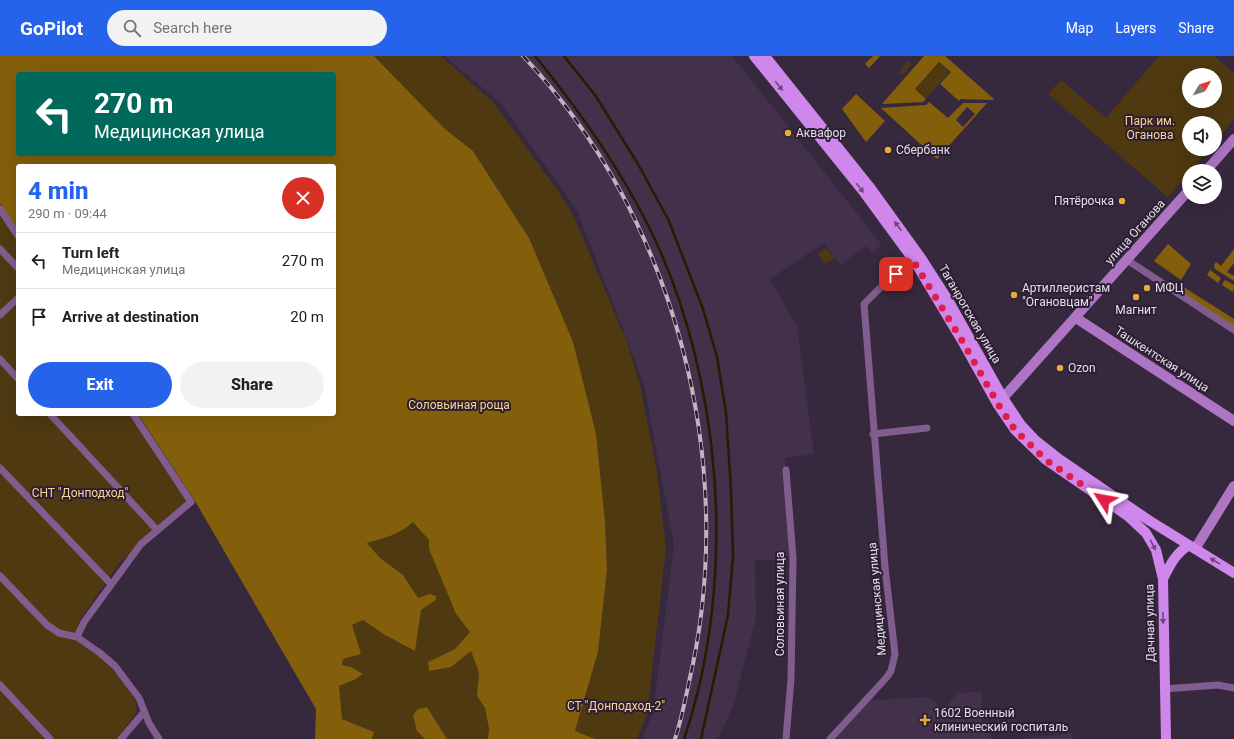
<!DOCTYPE html>
<html lang="en">
<head>
<meta charset="utf-8">
<style>
  :root { --surface:#fff; --page:#f2f2f2; --text:#202124; --muted:#757577; --line:#e0e0e0; --accent:#2563eb }
  body { margin:0; font-family:Roboto,sans-serif; background:var(--page); color:var(--text); height:100vh; display:flex; flex-direction:column; font-size:15px; white-space:nowrap }
  * { box-sizing:border-box; margin:0 }
  p { font-size:13px; color:var(--muted) }
  .icon { flex:none; width:22px; height:22px; fill:none; stroke:currentColor; stroke-width:2; stroke-linecap:round; stroke-linejoin:round }
  .map { position:relative; flex:1; overflow:hidden }
  .panel { position:absolute; left:16px; top:108px; width:320px; height:252px; display:flex; flex-direction:column; background:var(--surface); border-radius:4px; box-shadow:0 4px 16px #0002 }
  .panel>* { flex:none }
  .banner { position:absolute; left:16px; top:16px; width:320px; height:84px; border-radius:4px; box-shadow:0 4px 16px #0002; background:#00695c; color:#fff; overflow:hidden }
  .needle { width:26px; rotate:51deg }
  .fabs { position:absolute; left:1182px; top:12px; display:grid; gap:8px }
  .fabs a { display:grid; place-items:center; width:40px; height:40px; border-radius:50%; background:var(--surface); box-shadow:0 4px 16px #0002; font-size:20px }
  .pin { position:absolute; display:grid; place-items:center; width:34px; height:34px; color:#fff; margin:-17px; border-radius:8px; box-shadow:0 2px 6px #0006 }
  .me { position:absolute; width:44px; margin:-22px; rotate:304deg; stroke-linejoin:round; filter:drop-shadow(0 0 3px #0008) }
  .turn { display:flex; align-items:center; gap:14px; height:84px; padding:0 12px; font-size:18px }
  .turn .icon { width:52px; height:52px; stroke-width:2.5 }
  .turn b { display:block; font-size:28px; line-height:34px }
  .round { display:grid; place-items:center; flex:none; width:42px; height:42px; border-radius:21px; background:var(--page) }
  .overview { display:flex; align-items:center; justify-content:space-between; height:68px; padding:0 12px }
  h1 { font-size:24px; font-weight:800; line-height:30px; color:var(--accent) }
  .primary-button { display:flex; gap:8px; margin-top:auto; padding:8px 12px }
  .primary-button a { flex:1; height:46px; border-radius:24px; background:var(--accent); color:#fff; font-size:16px; font-weight:800; line-height:46px; text-align:center }
  .primary-button a+a { background:var(--page); color:var(--text) }
  ul { padding:0; list-style:none }
  li { display:flex; align-items:center; gap:12px; height:56px; padding:0 12px; border-top:1px solid var(--line) }
  li div { flex:1 }
  li b { display:block; font-size:15px }
  li em { font-style:normal }
  header { display:flex; align-items:center; gap:24px; box-sizing:border-box; height:56px; padding:0 20px; background:var(--accent); color:#fff }
  header strong { font-size:19px }
  nav { display:flex; gap:22px; margin-inline-start:auto; font-size:14px }
  .search { width:280px; height:36px; background:var(--page); display:flex; align-items:center; gap:10px; box-sizing:border-box; padding:0 14px; border-radius:22px; color:var(--muted); font-size:15px }
  .map>svg:first-child { display:block }
</style>
</head>
<body>
<header>
<strong>GoPilot</strong>
<div class="search"><svg class="icon" aria-label="search" viewBox="0 0 24 24"><circle cx="10" cy="10" r="6"/><path d="M15 15l6 6"/></svg>Search here</div>
<nav><a>Map</a><a>Layers</a><a>Share</a></nav>
</header>
<div class="map">
<svg width="1234" height="683" viewBox="0 0 1234 683">
  <rect width="100%" height="100%" fill="#37293d"/>
  <path fill="#43304a" d="M444 0H732L882 189 872 197 866 190 841 209 824 187 770 223 797 270 814 398 785 402 793 504H755L756 563 733 650 718 683H642L653 657 674 489 644 328 577 154 500 46Z
    M982 636V676L990 674 991 683H833L870 642 876 644 928 641 944 654 957 637Z
    M1072 677 1073 683H1022Z"/>
  <path fill="#4e3910" fill-rule="evenodd" d="M374 0H441L494 47 558 135 573 159 627 286 640 329 657 415 666 493 647 659 637 683H595L575 675 598 596 607 514 605 465 596 378 529 182 473 95 445 73Z
    M1159 0H1214L1234 17V64L1215 86V67H1189V93H1209L1168 141 1048 38 1061 24 1106 62ZM1189 19H1215V45H1189Z
    M908 5 912 8 902 19 899 16Z
    M939 7 950 16 926 42 915 33Z
    M0 147 18 175V358H138L195 445 120 506 79 565 76 583 99 598 125 628 136 646V657L117 683H0Z
    M826 192 834 202 825 208 818 198Z
    M413 466 430 484 429 493 456 558 470 576 455 593 428 606 451 611 471 595 479 617 477 640 485 652 489 673 488 683H447L427 651 417 675 425 683H372L374 676 342 663 339 630 354 624 351 611 342 609 352 569 363 564 385 579 414 595 421 554 436 544 430 538 418 542 403 519 380 502 367 487C385 483 399 479 413 466Z"/>
  <path fill="#835f0c" fill-rule="evenodd" d="M0 0H374L445 73 473 95 529 182 573 286 596 378 605 465 607 514 598 596 575 675 595 683H488L489 673 485 652 477 640 479 617 471 595 451 611 429 615 428 606 455 593 470 576 456 558 429 493V484L413 466C399 479 385 482 367 487L380 502 403 519 418 542 430 538 436 540V544L421 554 415 595 385 579 363 564 352 569 361 598 343 603 342 609 351 611 363 618 354 624 339 630 342 663 374 676 372 683H315L316 653 195 445 138 358H334V110H18V175L0 147ZM18 18H334V98H18Z
    M873 0H880L869 12 865 8Z
    M924 0H945L994 43 992 44 960 43 959 45 940 28 951 16 939 6 915 33 926 43 923 46 882 48Z
    M856 38 885 65 866 86 842 53Z
    M929 46 948 62 963 47H987L937 103 881 52 926 49ZM967 51 975 58 963 71 956 64Z
    M1168 188 1191 208 1181 224 1154 205Z
    M1234 193V207L1227 216 1234 220V225L1215 213 1214 209 1216 206 1221 210Z
    M1210 214 1221 222 1218 227 1207 219Z
    M1225 224 1234 229 1233 236 1222 229Z
    M1182 230 1234 263V271L1179 236Z
    M427 651 447 683H425L417 675 413 659 418 653Z"/>
  <g fill="none" stroke-linecap="round" stroke-linejoin="round">
    <path stroke="#291b00" stroke-width="2.5" d="M535 0C579 54 618 109 649 171 723 321 738 524 684 683
      M564 0 595 39 638 108 669 165 703 253 717 301 726 357 731 434 733 500 728 559 701 683"/>
    <path stroke="#805d8e" stroke-width="7" d="M0 153 18 180
      M0 193 18 212
      M1127 204 1234 274
      M0 259 18 242
      M0 303 18 323
      M50 358 157 474
      M873 378 927 372
      M0 412 111 528
      M786 414 793 502 791 623 786 683
      M0 520 47 569 59 577 77 581 100 597 115 610 139 642 149 667 159 683
      M77 581 84 566 141 488 191 446 133 358
      M0 629 50 683
      M1164 633 1218 629 1234 632
      M121 683 144 656
      M830 683 887 621 891 615 895 598 885 511 864 248 889 223 915 206"/>
    <path stroke="#ad75c3" stroke-width="10" d="M1206 115 1234 83
      M1076 262 1234 365
      M1003 342 1189 134
      M1195 493 1234 430"/>
    <path stroke="#cf87ec" stroke-width="10" d="M754 0 863 135 915 206 964 288 998 349 1015 374 1046 404 1129 461 1146 477 1156 494 1163 523 1166 683
      M765 0 869 130 921 202 948 244 1003 342 1021 369 1035 384 1059 403 1150 465 1234 517
      M1163 523C1170 509 1175 498 1189 489"/>
    <defs>
      <path id="rail" d="M523 0C676 162 740 409 689 626 685 645 681 665 675 683"/>
    </defs>
    <use href="#rail" stroke="#bfb4c3" stroke-width="4"/>
    <use href="#rail" stroke="#2d1f33" stroke-width="2.5" stroke-dasharray="8" stroke-linecap="butt"/>
  </g>
  <defs><path id="oneway-solid" d="M-6-.8H1V-3.2L6.5 0L1 3.2V.8H-6Z"/></defs>
  <g fill="#6e497d">
    <use href="#oneway-solid" transform="translate(779 30) rotate(51)"/>
    <use href="#oneway-solid" transform="translate(860 132) rotate(52)"/>
    <use href="#oneway-solid" transform="translate(898 170) rotate(-126)"/>
    <use href="#oneway-solid" transform="translate(1153 489) rotate(62)"/>
    <use href="#oneway-solid" transform="translate(1215 505) rotate(-149)"/>
    <use href="#oneway-solid" transform="translate(1163 562) rotate(90)"/>
  </g>
  <g fill="none" stroke-linecap="round" stroke-linejoin="round">
    <path stroke="#e11d48" stroke-width="7" stroke-dasharray="0 12.6" d="M896 218 914 206 964 288 998 348 1015 374 1046 404 1104 444"/>
  </g>
  <g fill="#e5ad36" stroke="#2d1f33" stroke-width="1.5">
    <circle cx="788" cy="77" r="4"/>
    <circle cx="888" cy="94" r="4"/>
    <circle cx="1122" cy="145" r="4"/>
    <circle cx="1147" cy="232" r="4"/>
    <circle cx="1014" cy="239" r="4"/>
    <circle cx="1136" cy="241" r="4"/>
    <circle cx="1060" cy="312" r="4"/>
    <path d="M923 658h4v4h4v4h-4v4h-4v-4h-4v-4h4z"/>
  </g>
  <g text-anchor="middle" dominant-baseline="central" stroke-width="4" stroke-linejoin="round" paint-order="stroke">
    <g font-size="12" fill="#fad592" stroke="#2d1f33">
      <text x="1150" y="65">Парк им.<tspan x="1150" dy="14">Оганова</tspan></text>
      <text x="459" y="349">Соловьиная роща</text>
      <text x="80" y="437">СНТ "Донподход"</text>
      <text x="616" y="650">СТ "Донподход-2"</text>
    </g>
    <g font-size="12" fill="#e6ddea" stroke="#2d1f33" text-anchor="start">
      <text x="796" y="77">Аквафор</text>
      <text x="896" y="94">Сбербанк</text>
      <text x="1114" y="145" text-anchor="end">Пятёрочка</text>
      <text x="1022" y="232">Артиллеристам<tspan x="1022" dy="14">"Огановцам"</tspan></text>
      <text x="1155" y="232">МФЦ</text>
      <text x="1136" y="254" text-anchor="middle">Магнит</text>
      <text x="1068" y="312">Ozon</text>
      <text x="934" y="657">1602 Военный<tspan x="934" dy="14">клинический госпиталь</tspan></text>
    </g>
    <g font-size="12" fill="#e6ddea" stroke="#2d1f33">
      <text transform="translate(1135 176) rotate(-48)">улица Оганова</text>
      <text transform="translate(970 258) rotate(60)">Таганрогская улица</text>
      <text transform="translate(1162 303) rotate(33)">Ташкентская улица</text>
      <text transform="translate(877 543) rotate(-95)">Медицинская улица</text>
      <text transform="translate(780 548) rotate(-90)">Соловьиная улица</text>
      <text transform="translate(1150 567) rotate(-91)">Дачная улица</text>
    </g>
  </g>
</svg>
<div class="fabs">
<a><svg class="needle" viewBox="-14 -14 28 28"><path d="M0-13l5 13h-10z" fill="#e53935"/><path d="M0 13l5-13h-10z" fill="#757577"/></svg></a>
<a><svg class="icon" aria-label="sound" viewBox="0 0 24 24"><path d="M4 9h4l5-4v14l-5-4H4zM17 9q2 3 0 6"/></svg></a>
<a><svg class="icon" aria-label="layers" viewBox="0 0 24 24"><path d="M12 4l9 5-9 5-9-5zM3 14l9 5 9-5"/></svg></a>
</div>
<div class="pin" style="left:896px;top:218px;background:#d93025"><svg class="icon" aria-label="arrive" viewBox="0 0 24 24"><path d="M6 21V4h12l-3 4 3 4H6"/></svg></div>
<svg class="me" style="left:1104px;top:444px" viewBox="-20 -20 40 40"><path d="M0-17L14 15 0 8-14 15z" fill="#e11d48" stroke="#fff" stroke-width="4"/></svg>
<div class="banner">
<div class="turn"><svg class="icon" aria-label="left" viewBox="0 0 24 24"><path d="M17 20v-9H6M10 6l-5 5 5 5"/></svg><div><b>270 m</b>Медицинская улица</div></div>
</div>
<section class="panel">
<div class="overview"><div><h1>4 min</h1><p>290 m · 09:44</p></div><a class="round" style="background:#d93025;color:#fff"><svg class="icon" aria-label="close" viewBox="0 0 24 24"><path d="M6 6l12 12M18 6L6 18"/></svg></a></div>
<ul>
<li><svg class="icon" aria-label="left" viewBox="0 0 24 24"><path d="M17 20v-9H6M10 6l-5 5 5 5"/></svg><div><b>Turn left</b><p>Медицинская улица</p></div><em>270 m</em></li>
<li><svg class="icon" aria-label="arrive" viewBox="0 0 24 24"><path d="M6 21V4h12l-3 4 3 4H6"/></svg><div><b>Arrive at destination</b></div><em>20 m</em></li>
</ul>
<div class="primary-button"><a>Exit</a><a>Share</a></div>
</section>
</div>
</body>
</html>
